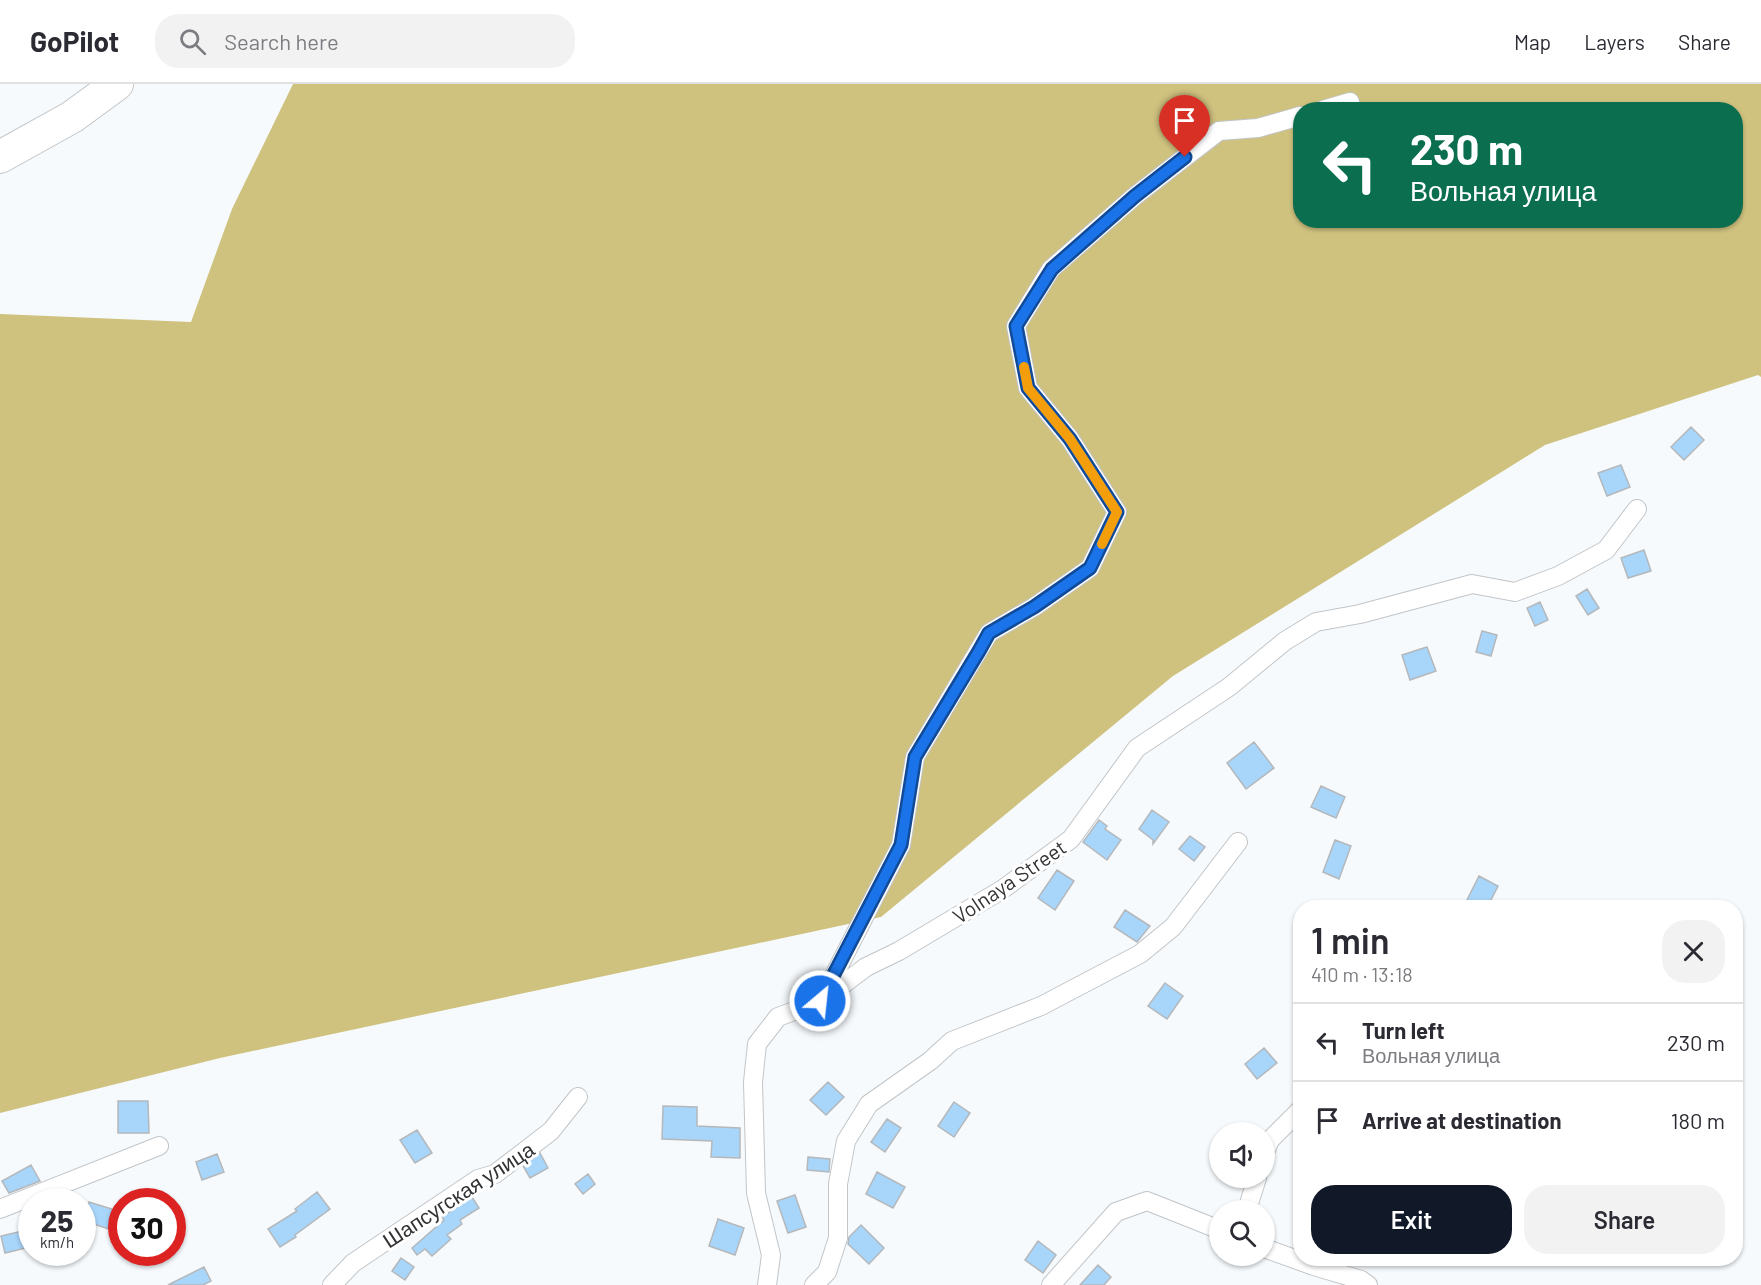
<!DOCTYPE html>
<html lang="en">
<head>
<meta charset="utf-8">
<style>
  :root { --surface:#fff; --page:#f2f2f3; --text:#2b2b33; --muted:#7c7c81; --line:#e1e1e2; --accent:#111827 }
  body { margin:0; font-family:Barlow,sans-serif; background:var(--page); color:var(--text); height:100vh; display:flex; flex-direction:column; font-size:22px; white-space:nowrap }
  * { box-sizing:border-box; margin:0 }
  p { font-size:20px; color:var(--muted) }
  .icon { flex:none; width:33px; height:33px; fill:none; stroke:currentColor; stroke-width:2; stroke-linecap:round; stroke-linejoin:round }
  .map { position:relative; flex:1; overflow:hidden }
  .side { position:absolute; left:1293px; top:816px; width:450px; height:366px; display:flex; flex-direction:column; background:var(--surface); border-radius:24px; box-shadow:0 2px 4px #0004 }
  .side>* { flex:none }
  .top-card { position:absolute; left:1293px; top:18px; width:450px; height:126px; border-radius:24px; box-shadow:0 2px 4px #0004; background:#0b6e4f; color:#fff; overflow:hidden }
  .tools { position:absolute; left:1209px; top:1038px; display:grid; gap:12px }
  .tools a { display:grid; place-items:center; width:66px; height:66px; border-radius:50%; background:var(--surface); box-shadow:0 2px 4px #0004; font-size:30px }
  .speed { position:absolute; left:18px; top:1104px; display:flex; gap:12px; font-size:30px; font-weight:700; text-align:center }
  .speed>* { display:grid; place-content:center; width:78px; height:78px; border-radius:50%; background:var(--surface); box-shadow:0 2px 4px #0004; line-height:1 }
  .speed small { font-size:15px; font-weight:400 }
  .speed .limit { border:9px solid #d22; background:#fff; color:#111 }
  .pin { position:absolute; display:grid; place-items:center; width:51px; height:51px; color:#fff; margin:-62px -26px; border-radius:50% 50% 50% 0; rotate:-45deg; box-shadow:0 0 6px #0007 }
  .pin .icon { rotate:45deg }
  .me { position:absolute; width:66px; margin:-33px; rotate:28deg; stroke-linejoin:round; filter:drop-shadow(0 0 4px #0008) }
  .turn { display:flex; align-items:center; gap:21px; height:126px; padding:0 18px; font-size:27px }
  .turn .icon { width:78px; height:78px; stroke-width:2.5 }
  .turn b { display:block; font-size:42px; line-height:51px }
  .round { display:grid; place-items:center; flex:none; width:63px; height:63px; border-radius:24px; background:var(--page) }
  .summary { display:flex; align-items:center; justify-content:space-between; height:102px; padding:0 18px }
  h1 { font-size:36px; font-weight:600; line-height:45px }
  .primary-button { display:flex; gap:12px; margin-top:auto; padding:12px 18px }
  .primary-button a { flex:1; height:69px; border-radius:24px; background:var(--accent); color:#fff; font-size:24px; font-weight:600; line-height:69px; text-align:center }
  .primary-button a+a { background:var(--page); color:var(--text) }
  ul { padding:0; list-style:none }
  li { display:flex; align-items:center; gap:18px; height:78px; padding:0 18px; border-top:2px solid var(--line) }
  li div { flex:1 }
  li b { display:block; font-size:22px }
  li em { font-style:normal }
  header { display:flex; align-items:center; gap:36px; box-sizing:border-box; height:84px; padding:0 30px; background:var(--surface); border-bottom:2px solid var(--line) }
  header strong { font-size:28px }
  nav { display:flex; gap:33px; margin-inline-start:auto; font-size:21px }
  .search { width:420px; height:54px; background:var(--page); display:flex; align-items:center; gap:15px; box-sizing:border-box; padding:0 21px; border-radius:24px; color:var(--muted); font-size:22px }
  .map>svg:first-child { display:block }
</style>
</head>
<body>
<header>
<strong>GoPilot</strong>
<div class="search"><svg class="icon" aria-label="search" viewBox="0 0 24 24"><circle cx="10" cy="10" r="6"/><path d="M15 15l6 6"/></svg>Search here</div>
<nav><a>Map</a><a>Layers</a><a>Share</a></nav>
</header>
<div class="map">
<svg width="1761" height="1201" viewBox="0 0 1761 1201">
  <rect width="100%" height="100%" fill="#f6fafd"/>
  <path fill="#cfc17e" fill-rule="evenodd" d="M293 0H1761V293L1758 291 1545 361 1173 592 881 833 220 974 0 1029V230L191 238 232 125ZM1300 26H1736V136H1300Z"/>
  <path fill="#a8d5fa" stroke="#b4b8bb" stroke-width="1.5" d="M1691 343 1704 356 1684 376 1671 363Z
    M1621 381 1630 403 1607 412 1598 389Z
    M1644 466 1651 487 1628 494 1621 474Z
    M1587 505 1599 524 1588 531 1576 512Z
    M1540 518 1548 536 1535 542 1527 524Z
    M1482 547 1497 551 1491 572 1476 568Z
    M1427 563 1436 587 1410 596 1402 571Z
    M1254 658 1274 684 1246 705 1227 679Z
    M1321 702 1345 713 1336 734 1311 723Z
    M1152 726 1169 738 1153 760V756L1139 745Z
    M1099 736 1107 742 1105 745 1121 756 1107 776 1083 758Z
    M1190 752 1205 763 1194 777 1179 765Z
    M1335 756 1351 762 1339 795 1323 788Z
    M1057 786 1074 797 1055 826 1038 814Z
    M1479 792 1498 802 1487 824H1463Z
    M1125 826 1150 842 1137 858 1114 843Z
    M1165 899 1183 912 1167 935 1148 922Z
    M1264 964 1277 979 1257 995 1245 980Z
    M828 998 844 1013 826 1031 810 1016Z
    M118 1017H148L149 1049H118Z
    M954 1018 970 1029 954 1053 938 1042Z
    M663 1022 697 1023V1042L740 1044V1074L711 1073 712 1057 662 1055Z
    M887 1035 901 1044 885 1068 871 1058Z
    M417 1046 432 1069 415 1079 400 1056Z
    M540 1069 548 1084 530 1094 523 1082Z
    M217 1070 224 1088 202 1096 196 1078Z
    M808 1073 830 1075 829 1088 807 1086Z
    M31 1081 40 1097 9 1109 2 1097Z
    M877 1088 905 1103 893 1124 866 1110Z
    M588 1090 595 1100 583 1110 575 1100Z
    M317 1108 330 1125 295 1151 296 1153 280 1163 268 1145 297 1127 295 1125Z
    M795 1111 806 1143 788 1149 777 1117Z
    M472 1113 479 1124 460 1136 462 1140 447 1151 451 1155 432 1172 425 1165 417 1171 412 1164 444 1136 442 1133Z
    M89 1118 115 1126 109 1145 84 1137Z
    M718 1135 744 1144 735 1171 709 1162Z
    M861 1141 884 1164 869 1180 848 1160 849 1153Z
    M27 1146 30 1163 5 1169 1 1152Z
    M1038 1157 1056 1171 1043 1189 1025 1176Z
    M401 1174 414 1183 405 1196 392 1187Z
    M1098 1181 1111 1193 1104 1201H1080Z
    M204 1183 211 1197 203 1201H168Z"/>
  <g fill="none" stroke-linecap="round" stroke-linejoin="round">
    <defs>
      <path id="street" d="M1323 26 1350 18
        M824 911 901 761 915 673 989 549 1034 523 1090 484 1117 428 1070 355 1028 304 1016 242 1051 185 1135 112 1219 47 1258 44 1300 32
        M1264 1071 1270 1056 1300 1026
        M0 1125 159 1062
        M1247 1126 1257 1094
        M1264 1164 1314 1182 1361 1196 1368 1201
        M332 1201 353 1179 478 1095 495 1090 551 1047 578 1013
        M767 1201 771 1171 756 1109 753 998 757 960 778 933 821 917 866 883 899 867 1003 805 1071 755 1137 664 1229 603 1285 557 1316 538 1360 530 1472 500 1515 508 1558 492 1606 466 1637 425
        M814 1201 827 1188 838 1154V1100L846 1057 869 1020 930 977 952 957 1041 922 1140 870 1173 843 1238 758
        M1051 1201 1116 1128 1147 1117 1220 1146"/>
      <path id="highway" d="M0 73 72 33 117 0"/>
    </defs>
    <use href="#street" stroke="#c2c5c8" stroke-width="20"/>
    <use href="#highway" stroke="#c2c5c8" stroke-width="34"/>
    <use href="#street" stroke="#fff" stroke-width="18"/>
    <use href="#highway" stroke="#fff" stroke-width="32"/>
  </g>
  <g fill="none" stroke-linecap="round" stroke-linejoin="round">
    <defs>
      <path id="route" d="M820 917 901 761 915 673 979 567 989 549 1034 523 1090 484 1117 428 1070 355 1028 304 1016 242 1052 185 1135 112 1185 73"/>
    </defs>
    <use href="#route" stroke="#114b97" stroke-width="15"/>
    <use href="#route" stroke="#1a73e8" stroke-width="10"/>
    <path stroke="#f59e0b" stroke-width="10" d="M1024 283 1028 304 1070 355 1117 428 1102 460"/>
  </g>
  <g text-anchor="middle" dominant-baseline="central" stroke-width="6" stroke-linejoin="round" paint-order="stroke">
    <g font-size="21" fill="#323335" stroke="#fff">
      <text transform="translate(1009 797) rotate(-34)">Volnaya Street</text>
      <text transform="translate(458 1110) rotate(-33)">Шапсугская улица</text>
    </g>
  </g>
</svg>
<div class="tools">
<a><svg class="icon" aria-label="sound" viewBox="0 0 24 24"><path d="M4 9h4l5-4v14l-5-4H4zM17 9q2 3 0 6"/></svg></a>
<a><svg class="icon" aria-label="search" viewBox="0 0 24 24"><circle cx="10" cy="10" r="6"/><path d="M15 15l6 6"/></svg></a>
</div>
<div class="speed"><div>25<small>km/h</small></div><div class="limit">30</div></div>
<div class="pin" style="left:1185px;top:73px;background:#d93025"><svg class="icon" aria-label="arrive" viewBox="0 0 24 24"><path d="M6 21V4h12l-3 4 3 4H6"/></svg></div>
<svg class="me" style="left:820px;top:917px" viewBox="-20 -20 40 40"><circle r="17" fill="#1a73e8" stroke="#fff" stroke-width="3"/><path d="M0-11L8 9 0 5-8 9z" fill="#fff"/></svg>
<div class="top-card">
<div class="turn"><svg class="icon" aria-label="left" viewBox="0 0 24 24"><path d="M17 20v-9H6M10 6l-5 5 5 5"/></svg><div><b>230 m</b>Вольная улица</div></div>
</div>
<section class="side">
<div class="summary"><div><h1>1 min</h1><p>410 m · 13:18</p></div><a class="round"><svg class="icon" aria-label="close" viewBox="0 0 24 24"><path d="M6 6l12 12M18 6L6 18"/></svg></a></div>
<ul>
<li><svg class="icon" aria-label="left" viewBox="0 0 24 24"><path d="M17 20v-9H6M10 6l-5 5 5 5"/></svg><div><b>Turn left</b><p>Вольная улица</p></div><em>230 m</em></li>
<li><svg class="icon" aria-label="arrive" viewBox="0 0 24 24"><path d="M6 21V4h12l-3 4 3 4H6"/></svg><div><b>Arrive at destination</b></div><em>180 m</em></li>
</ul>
<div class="primary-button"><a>Exit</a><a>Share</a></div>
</section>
</div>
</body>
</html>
